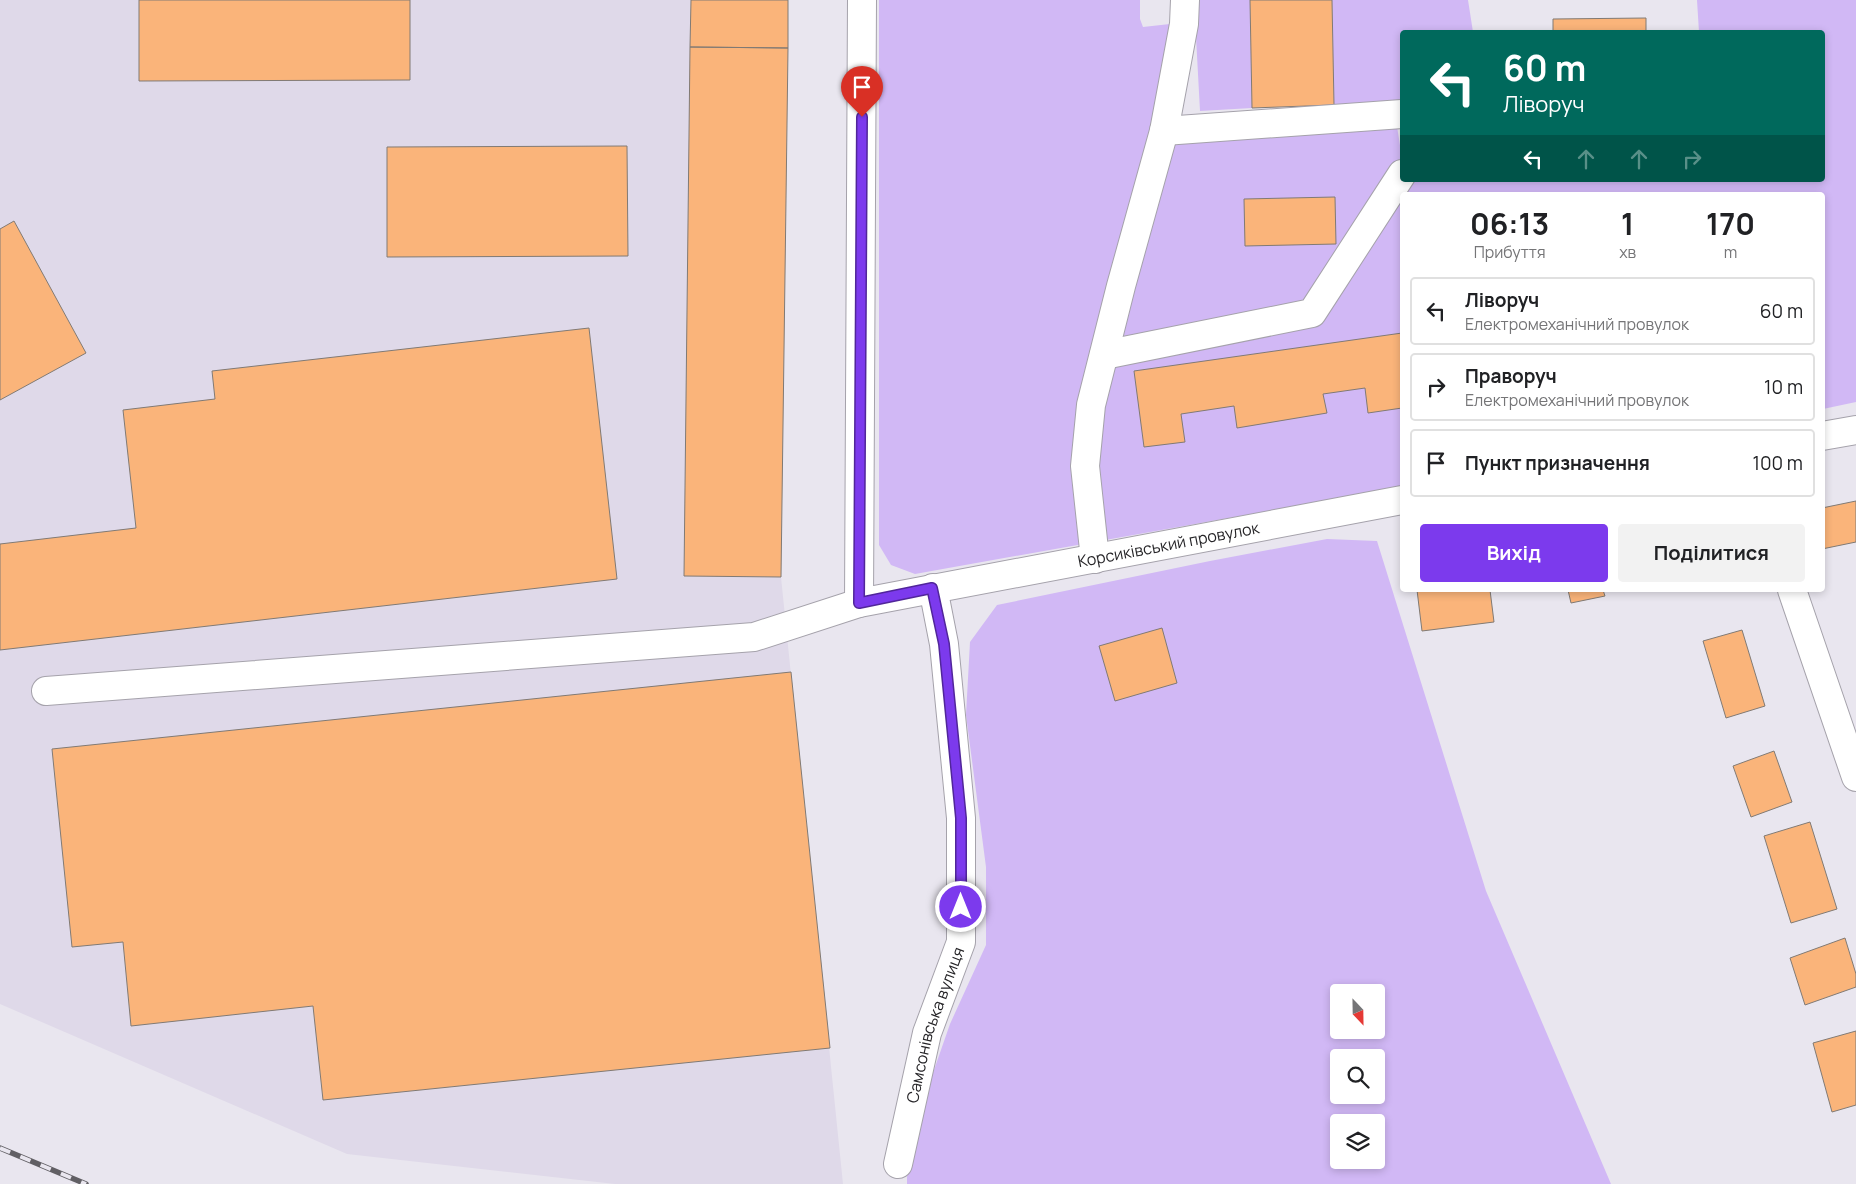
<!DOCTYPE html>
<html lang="uk">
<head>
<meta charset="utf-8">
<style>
  :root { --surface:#fff; --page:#f2f2f2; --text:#202124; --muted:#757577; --line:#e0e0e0; --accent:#7c3aed }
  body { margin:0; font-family:Manrope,sans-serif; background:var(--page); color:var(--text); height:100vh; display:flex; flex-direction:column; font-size:19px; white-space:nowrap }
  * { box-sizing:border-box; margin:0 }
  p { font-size:16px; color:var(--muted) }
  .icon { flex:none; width:28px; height:28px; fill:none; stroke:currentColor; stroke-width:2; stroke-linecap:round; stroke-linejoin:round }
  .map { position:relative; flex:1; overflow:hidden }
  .details { position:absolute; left:1400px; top:192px; width:425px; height:400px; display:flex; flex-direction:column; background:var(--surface); border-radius:5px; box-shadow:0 2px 8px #0003 }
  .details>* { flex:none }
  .top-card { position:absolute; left:1400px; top:30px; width:425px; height:152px; border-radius:5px; box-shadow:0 2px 8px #0003; background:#00695c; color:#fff; overflow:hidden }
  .needle { width:32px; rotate:158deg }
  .buttons { position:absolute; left:1330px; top:984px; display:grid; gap:10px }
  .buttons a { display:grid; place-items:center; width:55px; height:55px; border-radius:5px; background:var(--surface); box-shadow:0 2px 8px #0003; font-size:25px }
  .pin { position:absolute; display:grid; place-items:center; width:42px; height:42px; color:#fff; margin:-51px -21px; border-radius:50% 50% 50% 0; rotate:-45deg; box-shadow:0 0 5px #0007 }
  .pin .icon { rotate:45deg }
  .me { position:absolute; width:55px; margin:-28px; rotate:0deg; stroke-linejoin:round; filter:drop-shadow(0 0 4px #0008) }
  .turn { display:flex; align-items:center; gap:18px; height:105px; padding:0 20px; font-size:22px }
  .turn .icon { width:65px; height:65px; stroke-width:2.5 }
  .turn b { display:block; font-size:35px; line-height:42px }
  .lanes { display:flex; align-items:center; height:48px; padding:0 20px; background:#0003; justify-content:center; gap:25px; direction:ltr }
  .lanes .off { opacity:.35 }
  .eta { display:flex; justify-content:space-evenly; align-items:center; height:85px; text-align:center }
  .eta b { font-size:30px; font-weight:700; line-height:35px }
  .button { display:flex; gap:10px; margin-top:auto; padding:10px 20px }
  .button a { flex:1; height:58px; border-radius:5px; background:var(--accent); color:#fff; font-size:20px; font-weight:700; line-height:58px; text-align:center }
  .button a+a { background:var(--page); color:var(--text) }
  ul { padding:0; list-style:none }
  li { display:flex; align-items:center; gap:15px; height:68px; margin:0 10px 8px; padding:0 10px; border:2px solid var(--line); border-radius:5px }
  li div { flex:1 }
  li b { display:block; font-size:19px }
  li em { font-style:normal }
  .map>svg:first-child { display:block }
</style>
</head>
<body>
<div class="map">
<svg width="1856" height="1184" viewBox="0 0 1856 1184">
  <rect width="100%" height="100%" fill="#e9e6ef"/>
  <path fill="#dfd9e9" d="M0 0H788L781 577 843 1184H615L347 1154 0 1004Z"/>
  <path fill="#d1b8f5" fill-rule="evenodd" d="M879 0H1140V19L1143 27 1179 23 1152 144 1396 120 1402 158V180H1822V32H1699L1697 0H1856V402L1823 409 1822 195H1402V487L915 574 891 565 879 545Z
    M1194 0H1250L1252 108 1200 111Z
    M1332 0H1468L1473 32H1402V100L1334 105Z
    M1327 539 1377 541 1486 891 1611 1184H907V1177L919 1113 950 1024 986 945V867L966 715 970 642 997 605 1210 561ZM1339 992H1376V1030H1339ZM1339 1058H1376V1095H1339ZM1339 1122H1376V1160H1339Z"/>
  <path fill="#fab47a" stroke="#817a74" d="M139 0H410V80L139 81Z
    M691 0H788V48L690 47Z
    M1250 0H1332L1334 105 1252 108Z
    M1646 18V32H1553V19Z
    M690 47 788 48 781 577 684 576Z
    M627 146 628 256 387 257V147Z
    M1335 197 1336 244 1245 246 1244 199Z
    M14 221 86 353 0 400V229Z
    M589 328 617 579 0 650V544L136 528 123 410 215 399 212 371Z
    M1402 333V408L1368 413 1365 388 1323 394 1327 413 1237 428 1234 406 1181 414 1185 442 1144 447 1134 371Z
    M1856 501V542L1822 549V508Z
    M1417 590H1490L1494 622 1422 631Z
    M1568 590H1603L1605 596 1571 603Z
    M1162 628 1177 683 1115 701 1099 646Z
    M1742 630 1765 706 1726 718 1703 641Z
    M791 672 830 1048 323 1100 313 1006 131 1026 123 942 72 947 52 749Z
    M1774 751 1792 802 1751 817 1733 766Z
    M1810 822 1837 909 1791 923 1764 836Z
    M1845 938 1856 974V987L1805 1005 1790 958Z
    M1856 1031V1105L1832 1112 1813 1043Z"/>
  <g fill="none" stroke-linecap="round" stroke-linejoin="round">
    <defs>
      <g id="minor">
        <path id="s1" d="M862 0 859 603 1402 500"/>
        <path d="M1164 131 1402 114"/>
        <path d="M1104 355 1312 313 1402 174"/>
        <path d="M1822 436 1856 430"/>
        <path d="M1095 559 1085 466 1091 405 1121 286 1164 131 1184 24 1185 0"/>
        <path d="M1792 590 1856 777"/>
        <path d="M46 691 754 637 859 603"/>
        <path id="s2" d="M898 1164 927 1033 961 942V818L944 644 933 588"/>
      </g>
    </defs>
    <use href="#minor" stroke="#a5a2ab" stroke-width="30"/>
    <use href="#minor" stroke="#fff" stroke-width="28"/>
    <defs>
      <path id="rail" d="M0 1148 86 1184"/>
    </defs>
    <use href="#rail" stroke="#615f64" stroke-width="5.5"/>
    <use href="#rail" stroke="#e9e6ef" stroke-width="4" stroke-dasharray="11" stroke-linecap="butt"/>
  </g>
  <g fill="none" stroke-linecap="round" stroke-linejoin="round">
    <defs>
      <path id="route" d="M862 117 859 603 932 588 944 644 961 818V907"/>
    </defs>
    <use href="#route" stroke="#51269a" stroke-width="12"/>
    <use href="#route" stroke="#7c3aed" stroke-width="9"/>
  </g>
  <g text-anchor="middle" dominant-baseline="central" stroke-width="4" stroke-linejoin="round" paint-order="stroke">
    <g font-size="16" fill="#262528" stroke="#e9e6ef">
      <text stroke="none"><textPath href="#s1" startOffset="918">Корсиківський провулок</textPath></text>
      <text stroke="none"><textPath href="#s2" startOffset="144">Самсонівська вулиця</textPath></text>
    </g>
  </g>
</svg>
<div class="buttons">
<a><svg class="needle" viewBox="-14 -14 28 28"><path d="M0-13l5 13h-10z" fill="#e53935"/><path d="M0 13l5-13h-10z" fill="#757577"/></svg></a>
<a><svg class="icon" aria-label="search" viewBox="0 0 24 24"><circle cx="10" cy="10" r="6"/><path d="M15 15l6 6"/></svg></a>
<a><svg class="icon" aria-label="layers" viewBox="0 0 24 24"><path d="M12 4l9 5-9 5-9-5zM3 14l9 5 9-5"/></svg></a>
</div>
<div class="pin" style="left:862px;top:117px;background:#d93025"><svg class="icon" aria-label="arrive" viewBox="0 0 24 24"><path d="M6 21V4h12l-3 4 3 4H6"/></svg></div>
<svg class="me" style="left:961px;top:907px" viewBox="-20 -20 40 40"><circle r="17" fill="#7c3aed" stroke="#fff" stroke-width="3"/><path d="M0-11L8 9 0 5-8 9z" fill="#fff"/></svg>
<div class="top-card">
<div class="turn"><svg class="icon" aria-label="left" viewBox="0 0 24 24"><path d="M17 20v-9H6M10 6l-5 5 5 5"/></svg><div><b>60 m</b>Ліворуч</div></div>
<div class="lanes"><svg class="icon" aria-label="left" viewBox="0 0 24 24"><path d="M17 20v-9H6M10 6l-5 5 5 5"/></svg><svg class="icon off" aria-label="ahead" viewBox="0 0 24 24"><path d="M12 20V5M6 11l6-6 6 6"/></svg><svg class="icon off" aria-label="ahead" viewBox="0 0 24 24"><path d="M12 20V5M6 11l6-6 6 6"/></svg><svg class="icon off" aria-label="right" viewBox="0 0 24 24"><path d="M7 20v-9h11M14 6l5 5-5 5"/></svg></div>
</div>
<section class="details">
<div class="eta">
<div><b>06:13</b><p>Прибуття</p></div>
<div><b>1</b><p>хв</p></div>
<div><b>170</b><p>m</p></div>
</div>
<ul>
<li><svg class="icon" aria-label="left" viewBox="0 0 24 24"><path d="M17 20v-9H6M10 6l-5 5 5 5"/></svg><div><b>Ліворуч</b><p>Електромеханічний провулок</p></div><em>60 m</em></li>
<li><svg class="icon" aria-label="right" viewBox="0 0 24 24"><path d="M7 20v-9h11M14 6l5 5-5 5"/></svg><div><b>Праворуч</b><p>Електромеханічний провулок</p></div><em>10 m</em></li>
<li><svg class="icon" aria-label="arrive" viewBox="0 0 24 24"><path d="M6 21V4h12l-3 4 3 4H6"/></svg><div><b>Пункт призначення</b></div><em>100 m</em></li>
</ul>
<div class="button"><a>Вихід</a><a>Поділитися</a></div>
</section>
</div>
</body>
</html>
